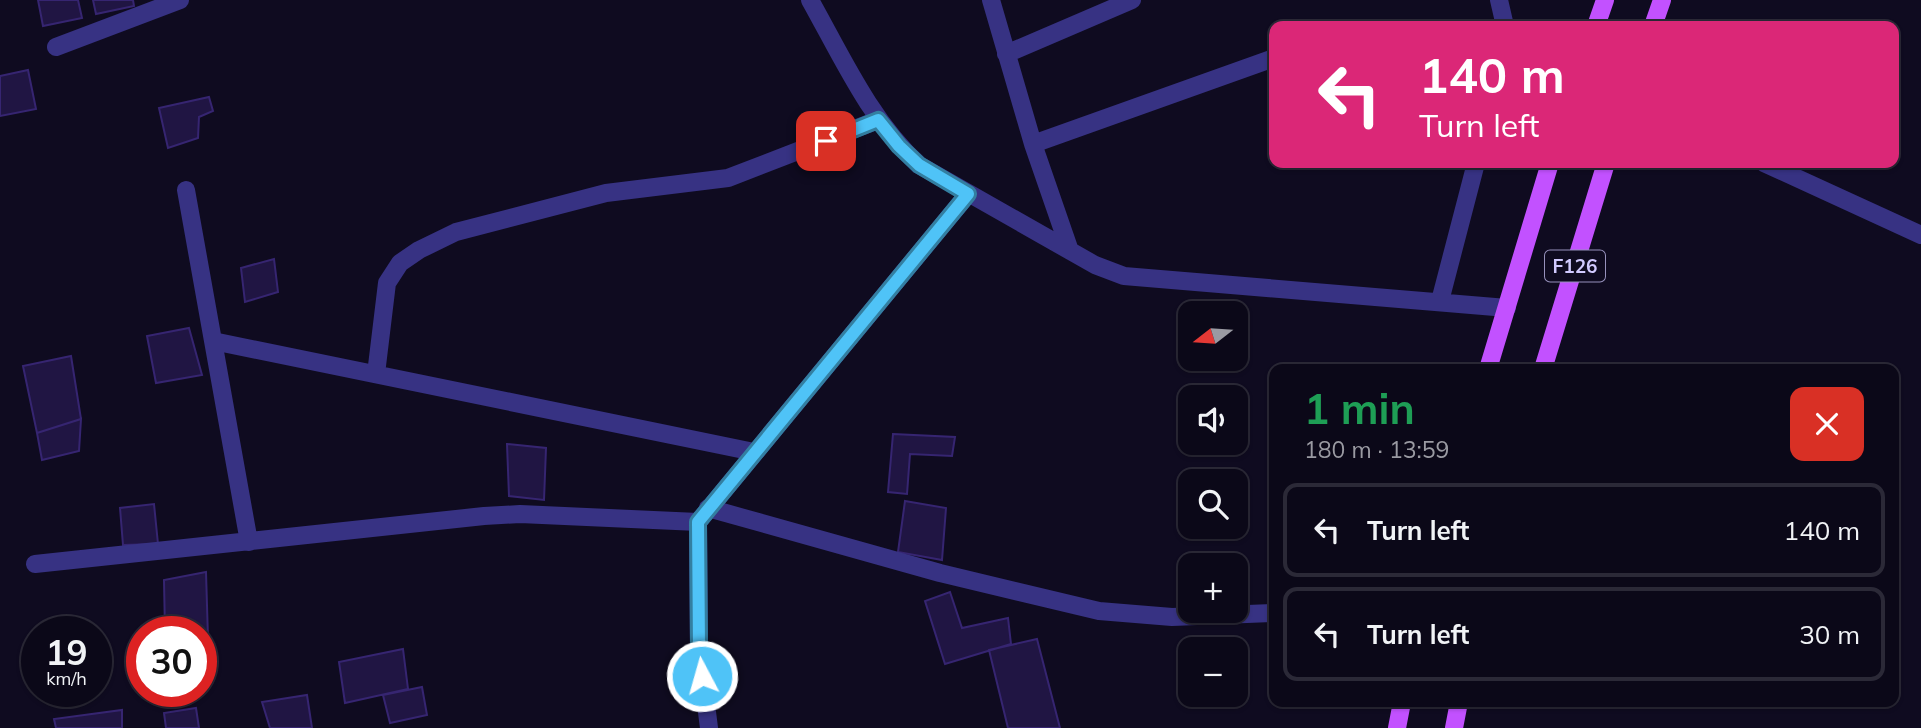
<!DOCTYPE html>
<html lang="en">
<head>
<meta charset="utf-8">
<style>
  :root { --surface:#0b0818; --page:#191625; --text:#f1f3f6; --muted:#9a9aa2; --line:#2b2937 }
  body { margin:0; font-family:Mulish,sans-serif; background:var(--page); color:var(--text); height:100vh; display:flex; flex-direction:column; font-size:26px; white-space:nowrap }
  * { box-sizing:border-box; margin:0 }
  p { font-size:23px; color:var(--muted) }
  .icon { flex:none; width:38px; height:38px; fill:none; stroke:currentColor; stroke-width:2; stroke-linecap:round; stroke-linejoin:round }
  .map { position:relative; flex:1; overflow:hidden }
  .sheet { position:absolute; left:1269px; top:364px; width:630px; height:343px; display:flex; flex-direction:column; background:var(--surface); border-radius:14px; box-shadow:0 2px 5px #0004,0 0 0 2px var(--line) }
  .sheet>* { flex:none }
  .top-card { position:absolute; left:1269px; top:21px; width:630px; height:147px; border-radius:14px; box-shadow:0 2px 5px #0004,0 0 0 2px var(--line); background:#db2777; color:#fff; overflow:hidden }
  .needle { width:46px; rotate:253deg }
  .fabs { position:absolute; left:1178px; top:301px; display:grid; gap:14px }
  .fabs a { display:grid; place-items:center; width:70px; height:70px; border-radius:14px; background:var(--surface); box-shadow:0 2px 5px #0004,0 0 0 2px var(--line); font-size:35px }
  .speed { position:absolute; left:21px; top:616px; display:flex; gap:14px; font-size:35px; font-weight:700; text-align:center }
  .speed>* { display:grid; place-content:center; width:91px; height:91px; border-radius:50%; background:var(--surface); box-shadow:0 2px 5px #0004,0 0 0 2px var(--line); line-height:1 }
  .speed small { font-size:18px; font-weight:400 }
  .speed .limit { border:10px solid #d22; background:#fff; color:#111 }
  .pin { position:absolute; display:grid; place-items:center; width:60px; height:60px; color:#fff; margin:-30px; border-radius:14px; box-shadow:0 4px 10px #0006 }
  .me { position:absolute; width:77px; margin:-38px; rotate:354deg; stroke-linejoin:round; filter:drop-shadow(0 0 5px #0008) }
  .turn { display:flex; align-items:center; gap:24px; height:147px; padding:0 35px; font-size:32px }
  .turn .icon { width:91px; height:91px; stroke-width:2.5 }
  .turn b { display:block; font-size:49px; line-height:60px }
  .round { display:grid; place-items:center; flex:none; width:74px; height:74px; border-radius:14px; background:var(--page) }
  .headline { display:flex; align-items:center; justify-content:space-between; height:119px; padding:0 35px }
  h1 { font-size:42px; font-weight:700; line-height:52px; color:#1e9e55 }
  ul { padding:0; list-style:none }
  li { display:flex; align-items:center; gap:21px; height:94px; margin:0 14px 10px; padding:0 21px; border:4px solid var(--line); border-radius:14px }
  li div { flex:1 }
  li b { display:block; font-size:26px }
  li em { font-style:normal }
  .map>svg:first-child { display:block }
</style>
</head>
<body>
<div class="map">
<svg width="1921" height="728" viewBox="0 0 1921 728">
  <rect width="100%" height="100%" fill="#0f0b20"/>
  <path fill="#201543" stroke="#362571" stroke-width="2" d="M38 0H78L82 18 43 26Z
    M93 0H133L134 6 96 14Z
    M28 70 36 109 0 116V76Z
    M209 97 213 111 199 117 198 138 168 148 159 108Z
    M274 259 278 292 245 302 241 268Z
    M189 328 202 375 156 383 147 336Z
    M71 356 81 419 37 433 23 366Z
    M81 419 79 451 42 460 37 433Z
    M893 434 955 437 952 456 910 454 907 494 888 492Z
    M507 444 546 448 544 500 509 496Z
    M905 501 946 508 942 560 898 552Z
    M154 504 158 544 123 545 120 508Z
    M206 572 209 672H201V632H165L164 580Z
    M950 592 962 628 1008 618 1011 644 945 664 925 601Z
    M1037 639 1060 728H1008L989 650Z
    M403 649 408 689 345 703 339 662Z
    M422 687 427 715 390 723 383 695Z
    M307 695 312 728H270L262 702Z
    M196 708 199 728H166L164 713Z
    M122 710V728H56L54 719Z"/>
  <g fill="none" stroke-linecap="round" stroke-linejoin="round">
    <path stroke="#373283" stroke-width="18" d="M810 0C842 57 870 120 919 165L1095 265 1124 276 1507 308
      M991 0 1033 144 1070 251
      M1499 0 1505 26
      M56 47 180 0
      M1006 54 1132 0
      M1033 144 1274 58
      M1764 163 1921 235
      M186 190 249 542
      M1440 301 1476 163
      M213 341 754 452
      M376 374 387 283 400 263 419 250 456 232 606 193 728 178 878 120
      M708 508 940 573 1099 611 1172 617 1274 613
      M35 564 484 516 520 514 698 522
      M709 728 699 649 698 522 968 194"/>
    <path stroke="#c251ff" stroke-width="18" d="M1596 26 1605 0
      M1653 26 1662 0
      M1488 369 1550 163
      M1543 369 1606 163
      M1397 728 1402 702
      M1454 728 1459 702"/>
  </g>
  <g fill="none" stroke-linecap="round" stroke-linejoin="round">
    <defs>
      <path id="route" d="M702 676 699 649 698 522 968 194 919 165 899 146 878 120 826 141"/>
    </defs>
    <use href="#route" stroke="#337fa1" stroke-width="18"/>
    <use href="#route" stroke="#4fc3f7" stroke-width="12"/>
  </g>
  <g text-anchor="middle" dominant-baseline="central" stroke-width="7" stroke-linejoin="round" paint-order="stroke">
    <rect fill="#0f0b20" stroke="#9791bc" stroke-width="2" x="1545" y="250.5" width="60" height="31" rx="5"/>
    <g font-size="19" font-weight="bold" fill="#d1caff">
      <text x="1575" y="266">F126</text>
    </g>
  </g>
</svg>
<div class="fabs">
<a><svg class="needle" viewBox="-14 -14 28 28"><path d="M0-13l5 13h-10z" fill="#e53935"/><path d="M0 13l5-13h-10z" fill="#9a9aa2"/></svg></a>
<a><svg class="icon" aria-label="sound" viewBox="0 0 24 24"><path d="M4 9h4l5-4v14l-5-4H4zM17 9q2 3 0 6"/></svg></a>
<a><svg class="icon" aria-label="search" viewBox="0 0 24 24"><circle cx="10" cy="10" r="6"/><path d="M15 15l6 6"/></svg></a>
<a>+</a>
<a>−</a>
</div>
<div class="speed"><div>19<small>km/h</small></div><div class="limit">30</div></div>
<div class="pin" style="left:826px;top:141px;background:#d93025"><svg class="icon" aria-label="arrive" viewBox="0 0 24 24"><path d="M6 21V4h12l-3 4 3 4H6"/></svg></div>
<svg class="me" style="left:702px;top:676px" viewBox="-20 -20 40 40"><circle r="17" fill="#4fc3f7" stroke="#fff" stroke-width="3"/><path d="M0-11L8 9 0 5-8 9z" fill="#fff"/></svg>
<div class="top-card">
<div class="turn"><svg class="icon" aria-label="left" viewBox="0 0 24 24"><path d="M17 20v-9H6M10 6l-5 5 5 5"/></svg><div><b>140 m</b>Turn left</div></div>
</div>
<section class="sheet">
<div class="headline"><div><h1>1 min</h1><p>180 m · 13:59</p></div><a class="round" style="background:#d93025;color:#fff"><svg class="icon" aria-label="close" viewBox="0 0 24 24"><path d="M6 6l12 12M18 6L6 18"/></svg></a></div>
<ul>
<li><svg class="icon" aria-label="left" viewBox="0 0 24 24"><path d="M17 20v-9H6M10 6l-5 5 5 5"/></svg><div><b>Turn left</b></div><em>140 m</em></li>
<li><svg class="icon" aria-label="left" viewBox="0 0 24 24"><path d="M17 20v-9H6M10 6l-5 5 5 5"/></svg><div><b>Turn left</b></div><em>30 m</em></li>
</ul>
</section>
</div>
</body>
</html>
